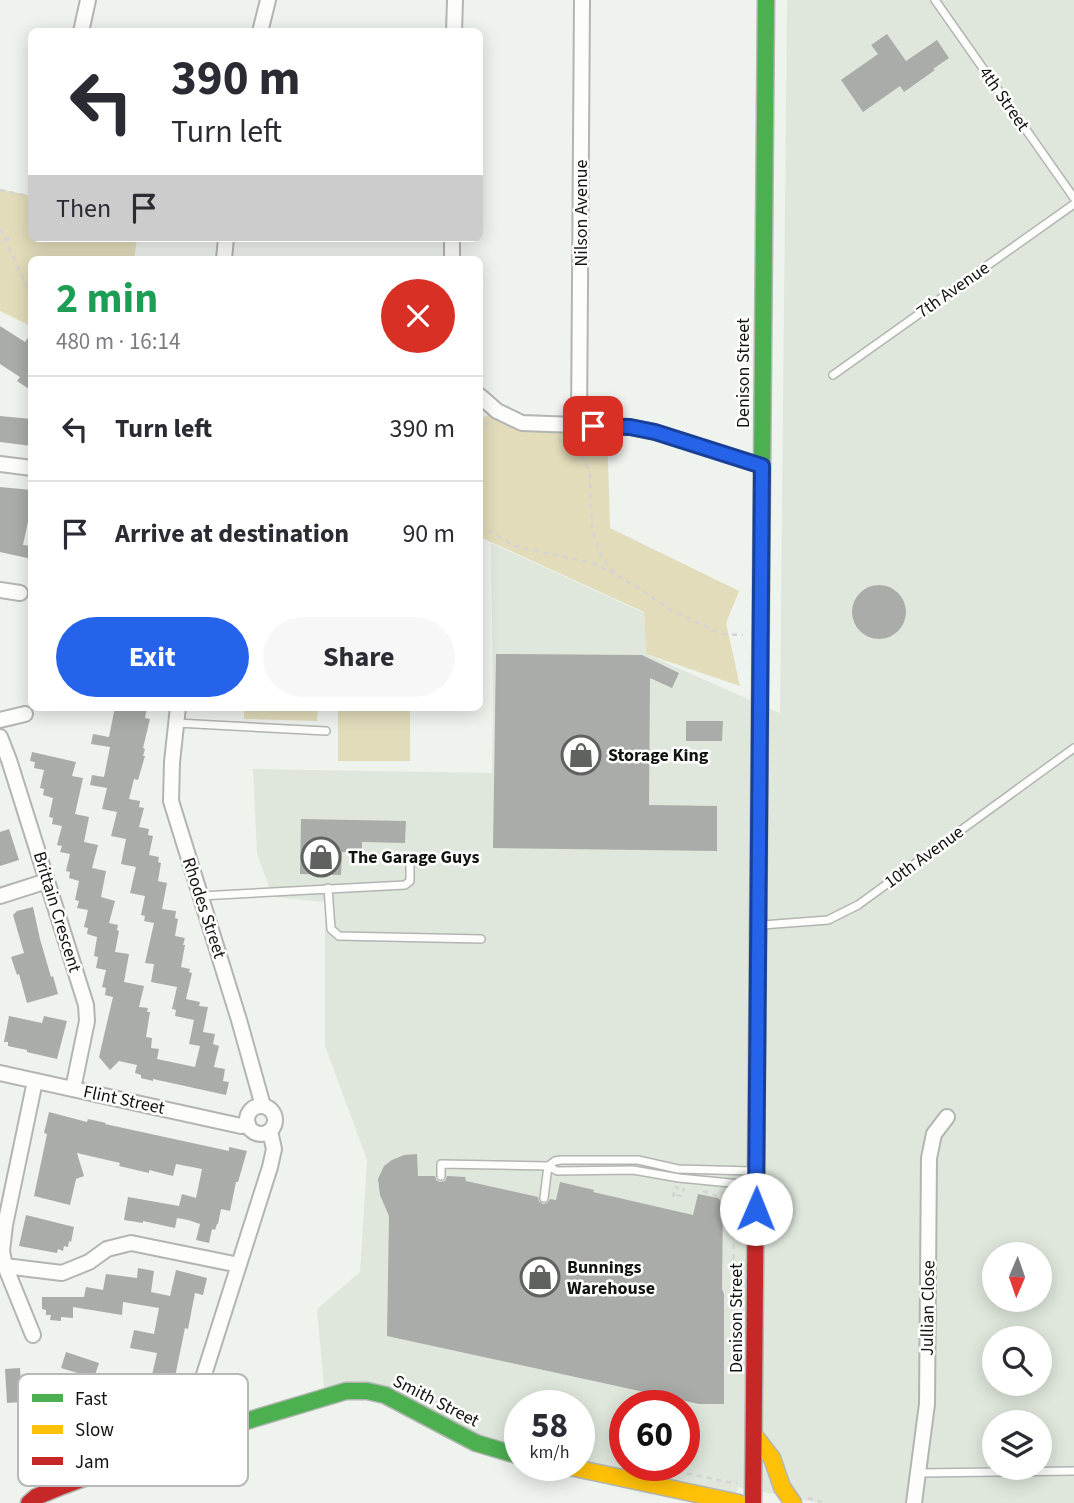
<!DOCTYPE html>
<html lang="en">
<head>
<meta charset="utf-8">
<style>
  :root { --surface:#fff; --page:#f7f7f7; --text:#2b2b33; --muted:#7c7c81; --line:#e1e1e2; --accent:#2563eb }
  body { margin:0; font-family:"Source Sans 3",sans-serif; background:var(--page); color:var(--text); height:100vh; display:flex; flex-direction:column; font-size:26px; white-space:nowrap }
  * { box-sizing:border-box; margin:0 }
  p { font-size:23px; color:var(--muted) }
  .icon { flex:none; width:38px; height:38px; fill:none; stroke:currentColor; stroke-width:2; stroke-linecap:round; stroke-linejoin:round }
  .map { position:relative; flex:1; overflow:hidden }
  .panel { position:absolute; left:28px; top:256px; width:455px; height:455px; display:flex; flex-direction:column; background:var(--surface); border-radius:10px; box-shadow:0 4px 18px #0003 }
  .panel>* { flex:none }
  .banner { position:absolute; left:28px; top:28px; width:455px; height:214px; border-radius:10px; box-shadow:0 4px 18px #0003; background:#fff; color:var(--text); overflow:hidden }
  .needle { width:46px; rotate:182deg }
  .fabs { position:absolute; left:982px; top:1242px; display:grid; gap:14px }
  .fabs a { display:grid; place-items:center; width:70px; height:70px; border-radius:50%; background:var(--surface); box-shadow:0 4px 18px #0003; font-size:35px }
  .speed { position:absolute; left:504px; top:1390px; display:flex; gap:14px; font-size:35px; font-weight:700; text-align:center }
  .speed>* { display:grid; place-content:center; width:91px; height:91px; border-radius:50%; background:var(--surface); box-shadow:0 4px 18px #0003; line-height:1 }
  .speed small { font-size:18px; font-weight:400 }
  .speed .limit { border:10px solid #d22; background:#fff; color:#111 }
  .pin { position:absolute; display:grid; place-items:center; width:60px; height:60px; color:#fff; margin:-30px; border-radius:14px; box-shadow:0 4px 10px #0006 }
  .me { position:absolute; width:77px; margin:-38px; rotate:1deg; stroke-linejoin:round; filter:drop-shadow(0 0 5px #0008) }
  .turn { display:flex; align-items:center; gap:24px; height:147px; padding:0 28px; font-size:32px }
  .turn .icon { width:91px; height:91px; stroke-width:2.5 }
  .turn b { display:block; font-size:49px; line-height:60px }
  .then { display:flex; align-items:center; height:66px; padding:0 28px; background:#0003; gap:14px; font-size:26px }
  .round { display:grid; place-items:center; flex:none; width:74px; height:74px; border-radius:37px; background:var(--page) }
  .headline { display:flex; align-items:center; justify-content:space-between; height:119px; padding:0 28px }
  h1 { font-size:42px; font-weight:700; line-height:52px; color:#1e9e55 }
  .button { display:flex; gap:14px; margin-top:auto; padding:14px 28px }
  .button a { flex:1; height:80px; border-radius:42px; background:var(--accent); color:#fff; font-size:28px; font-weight:700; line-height:80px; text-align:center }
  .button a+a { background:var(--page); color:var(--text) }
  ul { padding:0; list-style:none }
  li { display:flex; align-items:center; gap:21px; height:105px; padding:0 28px; border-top:2px solid var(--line) }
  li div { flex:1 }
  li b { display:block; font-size:26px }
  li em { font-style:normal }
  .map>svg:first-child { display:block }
</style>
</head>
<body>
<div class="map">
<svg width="1074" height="1503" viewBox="0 0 1074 1503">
  <rect width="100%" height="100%" fill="#eff3ed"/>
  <path fill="#dfe7dc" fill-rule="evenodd" d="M787 0H1074V1503H819L738 1487 734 1503 579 1465V1405H520V1456L385 1395 325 1398 317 1309 360 1272 367 1160 325 1046V902L273 897 257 854 253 769 492 773 493 689 491 543 644 613 646 654 780 713ZM994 1255H1040V1300H994ZM994 1339H1040V1384H994ZM625 1405H684V1465H625ZM994 1423H1040V1468H994Z"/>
  <path fill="#e2dcba" d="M0 189 31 196 32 238H137L134 259H32L31 326 0 311Z
    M497 411 522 423 607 426 610 528 739 591 726 623 740 686 646 654 644 612 480 537V419Z
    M244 707H318L317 721 244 719Z
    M338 707H410V761H338Z"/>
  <path fill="#a9aca8" d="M887 34 906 61 937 40 949 58 933 69 935 70 904 92 900 86 863 112 841 80 878 54 871 45Z
    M0 326 25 342 32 332V391L17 381 20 377 0 364Z
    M0 416 32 419V446L0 442Z
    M0 487 32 490V516L29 517 23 545 32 546V559L0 552Z
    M852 612a27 27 0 1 1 54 0a27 27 0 1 1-54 0Z
    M496 654 642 655 679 673 672 688 650 678 649 805 717 806V851L493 848Z
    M115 707H147L145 718 150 719 143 748 145 749 143 756H145L138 780 134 779 129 799 140 801 139 807 144 808 139 827 149 829 148 835 153 836 149 855 159 857 158 862 161 863 158 881 167 883 162 909 176 911 175 918 178 919 175 936 185 938 183 945H185L181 967 190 969 189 972 192 973 186 999 200 1002 199 1006 208 1007 203 1032 215 1034 213 1044 219 1046 214 1067 225 1069 223 1081 229 1082 226 1095 153 1079V1081L141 1078V1075L135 1073 137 1065 119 1061 110 1070 99 1057 113 997 105 995 106 988 102 987 106 970 96 968 98 957 94 956 97 937 87 934 88 928 84 927 88 910 77 908 79 901 75 900 79 881 69 878 70 872 66 871 70 854 60 852 62 846 57 845 62 826 52 824 53 818 49 817 53 798 43 795 44 789 40 788 44 770 34 768 35 762 30 761 32 752 76 762 72 776 83 778 75 814 89 817 84 842 98 845 92 868 106 871 101 897 115 901 109 923 118 925 117 930 119 931 115 952 129 954 124 982 144 986 139 1007 148 1008 147 1012H150L146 1037 152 1038 151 1048 159 1049 157 1059 195 1067 200 1046 189 1044 194 1020 175 1016 176 1010 172 1009 177 987 151 982 154 964 145 963 154 923 144 921 145 916 141 915 145 896 130 893 136 867 121 864 126 839 111 836 117 812 102 809 107 788 90 785 92 775 104 777 110 747 91 744 93 734 109 737Z
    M686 721H723L722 741H686Z
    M301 819 406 821 405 843 362 842V852H342L341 875 300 874Z
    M9 829 19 860 0 866V832Z
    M33 907 40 939 51 977 53 976 58 994 27 1003 19 974 17 975 11 957 24 953 13 915 17 911Z
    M9 1016 42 1023 44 1016 67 1021 57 1059 27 1052V1050L8 1046V1042H4Z
    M49 1112 87 1122 88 1119 106 1123 105 1124 229 1151V1147L247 1151 238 1182H236L230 1211 221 1209 218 1224H217L215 1230 212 1229 209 1243 196 1240 200 1224 188 1220 177 1218 175 1228 143 1221V1223L124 1220 128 1197 179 1206 182 1194 196 1198 202 1169 176 1164 173 1176 149 1170V1173L119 1166 120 1163 77 1153 84 1176 76 1179 70 1205 34 1196 47 1134 44 1133Z
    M417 1154 418 1176H435L436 1180 440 1182 445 1181 447 1176 465 1177 466 1181 538 1197 539 1201 543 1204 547 1203 550 1199 556 1200 560 1182 594 1190 593 1192 693 1215 698 1194 718 1198 723 1204 722 1289 724 1294V1404H699L387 1336 389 1216 380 1195 378 1179 384 1166 392 1160 404 1155Z
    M26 1215 74 1227 71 1242 69 1241 68 1247 64 1246 63 1251 58 1249 57 1253 19 1246Z
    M138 1268 154 1271 151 1292 170 1296 176 1270 207 1278 203 1295 195 1293 188 1329 185 1328 175 1377 160 1424 148 1414 149 1409 141 1407 133 1400 137 1385 149 1388 157 1353 130 1348 134 1330 154 1334 159 1308 123 1302 122 1315 73 1307V1318L61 1317V1321L50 1320 51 1315H46V1310L42 1309V1297H84L86 1287 103 1290 106 1274 137 1278Z
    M66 1352 99 1363 94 1378 61 1368Z
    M20 1368 22 1402 7 1403 5 1369Z"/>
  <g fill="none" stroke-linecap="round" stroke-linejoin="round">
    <defs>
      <path id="lane" d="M935 0 1074 198
        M833 375 1074 204
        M177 723 326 731
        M328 888 331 929 339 936 481 939
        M200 896 405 885 410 881V857
        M762 925 828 920 858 905 1074 748
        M548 1166 555 1161 561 1160H638L678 1169 752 1171
        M441 1176V1164L548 1166 557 1171 633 1170 679 1178 751 1185
        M544 1198 548 1166
        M918 1473 1074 1471"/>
      <path id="street" d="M81 32 88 0
        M260 32 268 0
        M454 32 455 0
        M224 259 226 238
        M452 259V238
        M480 396 497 411 522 423 630 427 655 432 762 466
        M579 425 582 0
        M0 464 32 468
        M0 590 20 593
        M178 707 172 762 171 801 239 1020 263 1106
        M0 720 25 714
        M0 737 9 760 86 1005 87 1021 73 1089
        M0 896 47 881
        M0 1073 241 1126 248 1124
        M247 1120a14 14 0 1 1 28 0a14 14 0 1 1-28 0Z
        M5 1266 62 1273 89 1262 107 1249 131 1243 239 1265
        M33 1335 5 1266 2 1251 5 1225 35 1081
        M194 1418 195 1403 270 1167 274 1149 270 1131
        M914 1503 927 1404 929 1158 934 1134 947 1117"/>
      <path id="fast" d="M761 590 766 0
        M179 1435a17 17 0 1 1 34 0a17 17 0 1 1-34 0Z
        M213 1431 346 1391H367L385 1395 476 1443 520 1456"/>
      <path id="slow" d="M756 1171 761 590
        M754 1435 772 1458 782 1487 793 1503
        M561 1465 739 1503"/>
      <path id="jam" d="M29 1503 36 1497 60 1487 180 1443
        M753 1503 756 1171"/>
    </defs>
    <use href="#lane" stroke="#b2b5b1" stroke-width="10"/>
    <use href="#street" stroke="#b2b5b1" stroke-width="18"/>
    <use href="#fast" stroke="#b2b5b1" stroke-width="19"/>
    <use href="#slow" stroke="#b2b5b1" stroke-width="19"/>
    <use href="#jam" stroke="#b2b5b1" stroke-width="19"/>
    <path stroke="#d3d4d3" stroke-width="2.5" stroke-dasharray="5 5" stroke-linecap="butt" d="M0 190 32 197
      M0 229 32 297
      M5 240 13 237
      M480 433 488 422
      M559 437 560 441 585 459 590 474 592 530 602 557 616 575 640 589 669 609 721 634 743 635
      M480 525 514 546 592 563 613 573
      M703 1191 722 1198 734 1216 733 1296 736 1321
      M673 1197 675 1187 678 1188 677 1195 682 1196 684 1188
      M648 1465 737 1484
      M808 1498 824 1503"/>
    <use href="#lane" stroke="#fdfdfc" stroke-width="7"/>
    <use href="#street" stroke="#fdfdfc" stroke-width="14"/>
    <use href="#fast" stroke="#4caf50" stroke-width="16"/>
    <use href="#slow" stroke="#ffc107" stroke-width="16"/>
    <use href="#jam" stroke="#c62828" stroke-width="16"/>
  </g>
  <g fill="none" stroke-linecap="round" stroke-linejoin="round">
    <defs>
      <path id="route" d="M593 426 630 427 655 432 762 466 756 1209"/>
    </defs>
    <use href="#route" stroke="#184099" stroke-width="18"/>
    <use href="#route" stroke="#2563eb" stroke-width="12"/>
  </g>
  <defs>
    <symbol id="shop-ring" viewBox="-11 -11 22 22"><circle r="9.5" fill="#fff" stroke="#5f625e" stroke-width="1.5"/><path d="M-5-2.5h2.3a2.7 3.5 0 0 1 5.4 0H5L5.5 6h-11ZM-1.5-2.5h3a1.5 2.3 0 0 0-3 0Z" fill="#5f625e"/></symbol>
  </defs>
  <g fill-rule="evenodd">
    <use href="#shop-ring" x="559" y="733" width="44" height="44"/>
    <use href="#shop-ring" x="299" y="835" width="44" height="44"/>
    <use href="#shop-ring" x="518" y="1255" width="44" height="44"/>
  </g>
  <g text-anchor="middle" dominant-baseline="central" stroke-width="5" stroke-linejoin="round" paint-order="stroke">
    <g font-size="18" fill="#121411" stroke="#fff">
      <text transform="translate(1004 99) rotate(55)">4th Street</text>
      <text transform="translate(581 213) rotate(-90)">Nilson Avenue</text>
      <text transform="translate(953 290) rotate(-35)">7th Avenue</text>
      <text transform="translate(743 373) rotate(-90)">Denison Street</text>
      <text transform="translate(924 857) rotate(-36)">10th Avenue</text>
      <text transform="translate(204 908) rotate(72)">Rhodes Street</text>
      <text transform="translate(57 912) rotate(73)">Brittain Crescent</text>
      <text transform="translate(124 1100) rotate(12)">Flint Street</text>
      <text transform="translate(928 1308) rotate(-89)">Jullian Close</text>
      <text transform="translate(736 1318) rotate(-90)">Denison Street</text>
      <text transform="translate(436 1401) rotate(27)">Smith Street</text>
    </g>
    <g font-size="18" font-weight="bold" fill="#121411" stroke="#fff" text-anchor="start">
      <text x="608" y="755">Storage King</text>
      <text x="348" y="857">The Garage Guys</text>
      <text x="567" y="1267">Bunnings<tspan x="567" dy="21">Warehouse</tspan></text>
    </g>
  </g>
  <rect x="18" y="1374" width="230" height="112" rx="10" fill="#fff" stroke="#b8b8b8" stroke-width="2"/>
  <rect x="32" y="1394" width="31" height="8" fill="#4caf50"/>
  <rect x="32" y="1425" width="31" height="9" fill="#ffc107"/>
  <rect x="32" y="1457" width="31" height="8" fill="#c62828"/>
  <g font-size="19" fill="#121411">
    <text x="75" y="1405">Fast</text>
    <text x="75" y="1436">Slow</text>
    <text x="75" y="1468">Jam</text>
  </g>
</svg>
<div class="fabs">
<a><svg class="needle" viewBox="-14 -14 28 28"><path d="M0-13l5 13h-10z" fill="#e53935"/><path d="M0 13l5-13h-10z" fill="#7c7c81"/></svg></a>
<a><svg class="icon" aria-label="search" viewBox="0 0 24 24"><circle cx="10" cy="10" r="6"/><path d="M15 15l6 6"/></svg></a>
<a><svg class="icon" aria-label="layers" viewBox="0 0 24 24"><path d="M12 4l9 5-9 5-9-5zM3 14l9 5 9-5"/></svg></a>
</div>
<div class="speed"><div>58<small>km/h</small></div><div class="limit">60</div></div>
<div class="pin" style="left:593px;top:426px;background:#d93025"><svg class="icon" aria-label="arrive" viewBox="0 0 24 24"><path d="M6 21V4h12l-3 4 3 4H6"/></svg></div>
<svg class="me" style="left:756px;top:1209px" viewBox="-20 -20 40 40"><circle r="19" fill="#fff"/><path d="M0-13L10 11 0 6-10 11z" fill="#2563eb"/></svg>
<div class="banner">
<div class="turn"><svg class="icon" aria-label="left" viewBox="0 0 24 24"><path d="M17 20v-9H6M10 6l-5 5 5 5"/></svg><div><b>390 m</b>Turn left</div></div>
<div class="then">Then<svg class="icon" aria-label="arrive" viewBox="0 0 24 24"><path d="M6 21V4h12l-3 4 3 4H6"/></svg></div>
</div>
<section class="panel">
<div class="headline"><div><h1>2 min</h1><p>480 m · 16:14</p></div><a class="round" style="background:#d93025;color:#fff"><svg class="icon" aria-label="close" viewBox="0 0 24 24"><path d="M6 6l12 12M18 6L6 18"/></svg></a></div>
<ul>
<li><svg class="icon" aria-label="left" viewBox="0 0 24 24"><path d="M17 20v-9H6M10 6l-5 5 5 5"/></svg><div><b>Turn left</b></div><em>390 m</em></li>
<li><svg class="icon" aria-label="arrive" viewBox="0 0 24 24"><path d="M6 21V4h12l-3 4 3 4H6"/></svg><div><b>Arrive at destination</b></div><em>90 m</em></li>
</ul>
<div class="button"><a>Exit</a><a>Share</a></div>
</section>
</div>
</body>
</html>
